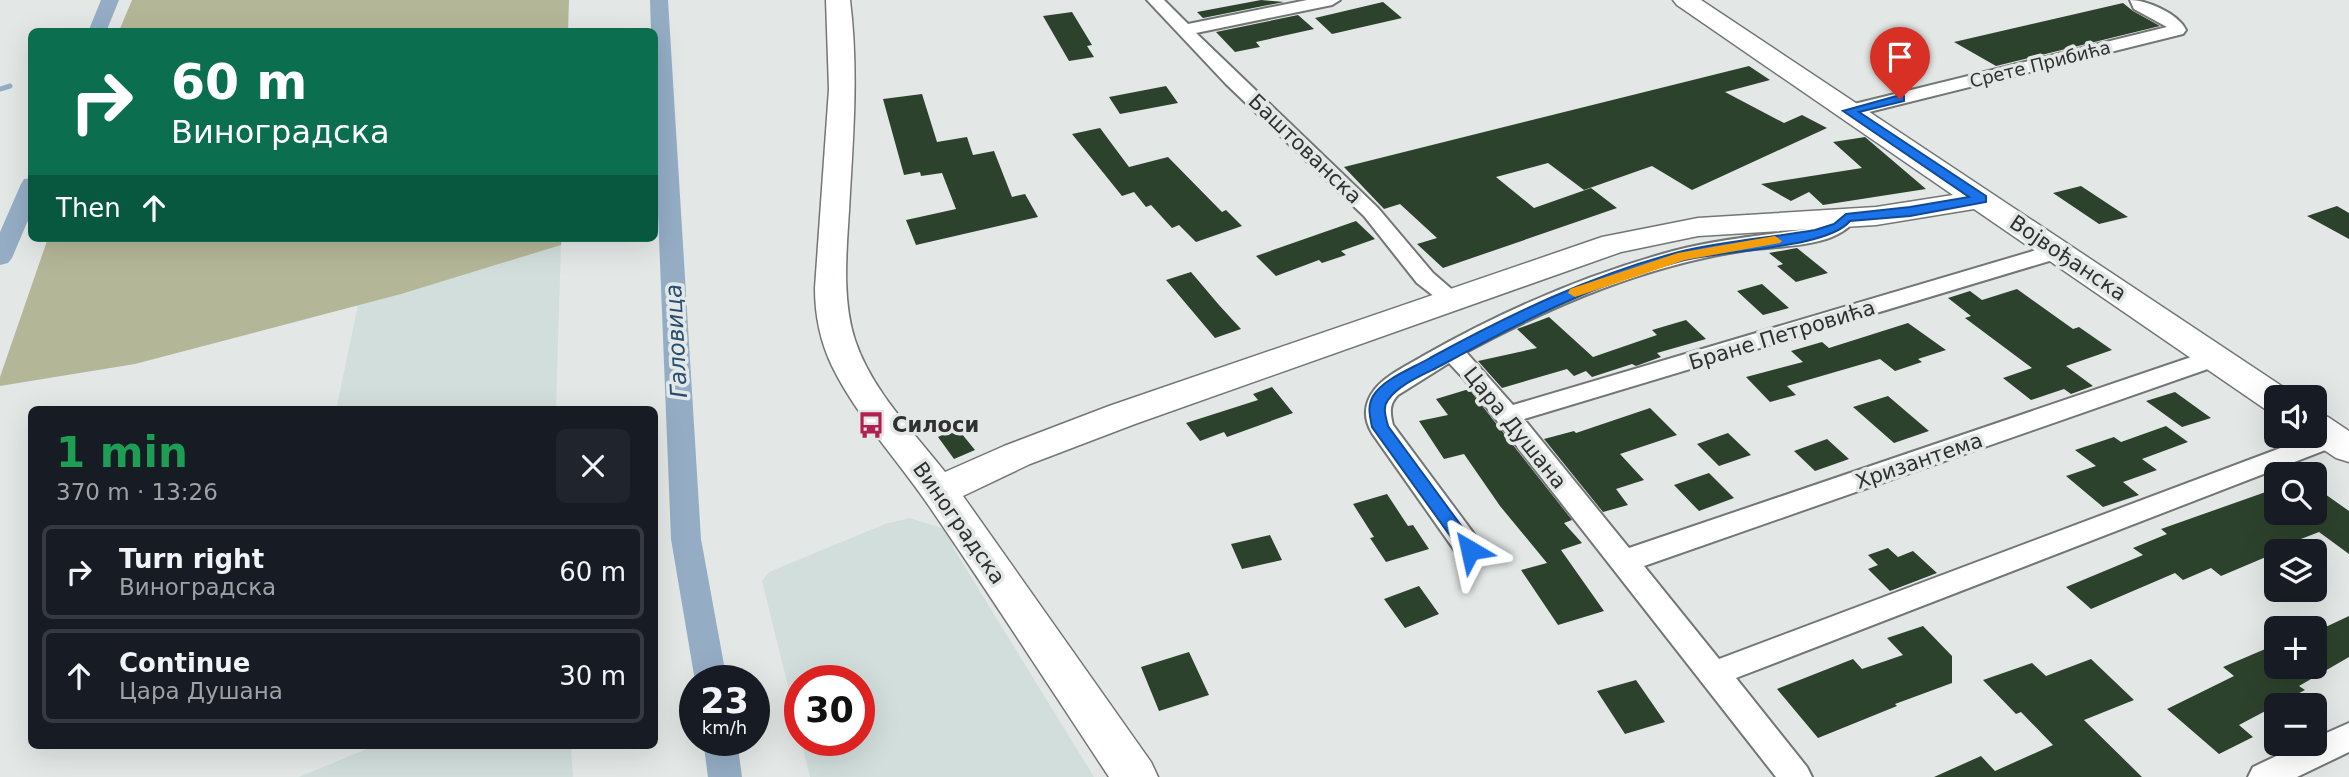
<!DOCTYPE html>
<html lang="en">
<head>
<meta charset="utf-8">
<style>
  :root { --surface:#171b24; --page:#20242c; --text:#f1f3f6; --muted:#9ea1a6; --line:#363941 }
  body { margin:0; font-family:"DejaVu Sans",sans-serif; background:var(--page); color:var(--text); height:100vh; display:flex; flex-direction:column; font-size:26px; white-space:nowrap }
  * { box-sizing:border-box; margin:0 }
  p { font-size:23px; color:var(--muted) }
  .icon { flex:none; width:38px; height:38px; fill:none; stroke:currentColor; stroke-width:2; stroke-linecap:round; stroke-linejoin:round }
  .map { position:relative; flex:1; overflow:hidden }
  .panel { position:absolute; left:28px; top:406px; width:630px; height:343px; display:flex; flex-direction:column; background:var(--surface); border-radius:10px; box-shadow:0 7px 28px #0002 }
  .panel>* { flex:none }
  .banner { position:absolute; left:28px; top:28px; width:630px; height:214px; border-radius:10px; box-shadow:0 7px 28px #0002; background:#0b6e4f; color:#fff; overflow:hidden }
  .fabs { position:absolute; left:2264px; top:385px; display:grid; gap:14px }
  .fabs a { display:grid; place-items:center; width:63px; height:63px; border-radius:10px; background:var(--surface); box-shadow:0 7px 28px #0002; font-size:35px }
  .speed { position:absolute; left:679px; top:665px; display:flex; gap:14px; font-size:35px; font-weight:700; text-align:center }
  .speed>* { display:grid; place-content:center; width:91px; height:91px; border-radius:50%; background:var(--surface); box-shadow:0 7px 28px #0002; line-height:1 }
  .speed small { font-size:18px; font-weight:400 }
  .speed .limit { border:10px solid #d22; background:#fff; color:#111 }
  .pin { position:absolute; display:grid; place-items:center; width:60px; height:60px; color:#fff; margin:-72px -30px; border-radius:50% 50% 50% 0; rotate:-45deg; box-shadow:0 0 7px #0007 }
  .pin .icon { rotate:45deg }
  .me { position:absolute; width:77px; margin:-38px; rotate:324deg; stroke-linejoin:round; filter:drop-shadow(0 0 5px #0008) }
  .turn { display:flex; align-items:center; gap:24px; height:147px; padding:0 28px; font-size:32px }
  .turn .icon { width:91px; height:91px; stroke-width:2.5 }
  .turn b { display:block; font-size:49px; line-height:60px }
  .then { display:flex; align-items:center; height:66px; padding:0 28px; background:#0003; gap:14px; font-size:26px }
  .round { display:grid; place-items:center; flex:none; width:74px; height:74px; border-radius:10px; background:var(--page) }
  .head { display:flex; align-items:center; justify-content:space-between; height:119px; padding:0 28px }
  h1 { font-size:42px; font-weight:700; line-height:52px; color:#1e9e55 }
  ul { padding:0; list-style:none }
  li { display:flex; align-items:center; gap:21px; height:94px; margin:0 14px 10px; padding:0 14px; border:4px solid var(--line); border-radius:10px }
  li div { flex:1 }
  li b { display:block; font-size:26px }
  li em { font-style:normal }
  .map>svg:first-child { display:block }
</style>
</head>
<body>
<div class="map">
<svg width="2349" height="777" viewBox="0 0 2349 777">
  <rect width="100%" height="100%" fill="#e3e8e7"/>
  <path fill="#d1dedb" d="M561 245 556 409 336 410 358 305Z
    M910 518 947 530 954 549 1094 777H810L801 740H859V681H800V735L762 581 769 572 885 524Z
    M374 746H571L573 777H299Z"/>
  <path fill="#b4b797" d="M132 0H569L568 31H119Z
    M48 238H562L561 245 401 294 135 364 0 386V377Z"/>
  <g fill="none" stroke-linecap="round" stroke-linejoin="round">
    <path stroke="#94adc5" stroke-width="5" d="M0 89 10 86"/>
    <path fill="#94adc5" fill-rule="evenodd" d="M101 0H119L106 32H88Z
      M650 0H668L701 539 727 681H695L671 539 654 112V32H651Z
      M32 178V211L12 258 8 263 0 265V232L21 184 24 179Z
      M703 740H737L742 777H708Z"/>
  </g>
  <path fill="#2d422d" d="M1261 0 1284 2 1203 18 1197 12Z
    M1383 2 1402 18 1332 34 1315 18Z
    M2123 3 2133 11 2160 26 1996 66 1954 42Z
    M1072 12 1092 45 1087 46 1094 57 1069 61 1043 16Z
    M1298 15 1314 29 1256 42 1260 47 1235 52 1216 32Z
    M1749 66 1770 80 1725 92 1784 123 1802 115 1827 128 1692 190 1652 166 1584 190 1548 163 1496 177 1534 208 1591 188 1617 208 1443 268 1417 244 1437 238 1400 204 1384 209 1344 167Z
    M1166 86 1178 103 1120 114 1109 97Z
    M922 94 937 142 967 137 973 155 994 151 1012 197 1025 194 1038 217 916 245 906 220 956 209 942 173 921 176 920 172 904 175 883 99Z
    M1100 128 1129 167 1168 157 1222 212 1226 210 1242 226 1196 242 1179 225 1172 228 1151 205 1146 207 1134 192 1122 196 1072 134Z
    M1865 137 1926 189 1823 205 1809 192 1791 201 1761 184 1862 168 1833 142Z
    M2081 186 2128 217 2099 224 2053 193Z
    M2337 206 2349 213V239L2307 216Z
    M1356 221 1375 239 1341 251 1346 255 1322 263 1319 260 1276 276 1256 256Z
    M1797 248 1828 273 1796 282 1777 266 1783 264 1769 253Z
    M1191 272 1219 305 1241 329 1215 338 1166 280Z
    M1762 284 1789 308 1763 315 1737 291Z
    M2017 289 2073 329 2079 327 2112 350 2066 366 2093 386 2071 394 2064 389 2031 400 2003 378 2032 368 1965 318 1971 316 1948 298 1970 291 1982 300Z
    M1549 317 1593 357 1657 335 1652 330 1686 320 1706 339 1657 353 1661 357 1636 366 1632 364 1592 377 1586 371 1574 376 1567 369 1502 388 1478 361 1537 348 1517 329Z
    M1908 323 1946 350 1918 359 1922 362 1895 371 1880 359 1787 386 1796 395 1770 402 1746 377 1803 362 1791 351 1822 342 1829 348Z
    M1272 387 1293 413 1227 437 1224 432 1200 441 1186 423 1258 400 1253 394Z
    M1469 389 1572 520 1564 523 1582 543 1561 550 1604 611 1558 625 1521 570 1547 563 1500 506 1464 454 1444 459 1419 421 1448 415 1436 399Z
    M2175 392 2211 418 2182 427 2146 401Z
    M1888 396 1929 431 1894 443 1853 407Z
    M1650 408 1677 435 1620 454 1644 480 1616 489 1628 505 1603 512 1544 439 1574 431 1576 433Z
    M2166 426 2188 442 2142 459 2157 470 2123 482 2139 495 2103 507 2066 476 2096 466 2075 450 2114 437 2121 442Z
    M957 428 975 450 954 459 938 437Z
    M1728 433 1751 455 1719 466 1697 444Z
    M1827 439 1849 459 1815 471 1794 451Z
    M1709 473 1734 498 1699 511 1674 485Z
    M2315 487 2349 511V554L2319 532 2270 551 2273 554 2221 576 2211 568 2183 580 2175 573 2091 609 2066 587 2143 555 2133 548 2167 534 2161 529 2277 488V513H2315Z
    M1387 494 1408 526 1413 525 1429 549 1386 562 1370 538 1374 537 1353 504Z
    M1270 535 1282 560 1242 569 1231 544Z
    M1888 548 1898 557 1913 551 1937 573 1890 591 1868 569 1878 565 1868 555Z
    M1419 586 1439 614 1405 628 1384 599Z
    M2349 616V657L2299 686 2305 690 2239 725 2253 737 2219 754 2167 709 2234 676 2223 667 2277 644V667H2315V632Z
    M1923 626 1952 656V683L1895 704 1897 706 1818 738 1777 689 1853 659 1862 669 1903 655 1887 638Z
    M1189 652 1209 695 1159 711 1141 667Z
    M2091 659 2134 700 2084 720 2142 777H1934L1981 756 1995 771 2053 745 2021 712 2016 714 1983 680 2032 663 2046 676Z
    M1636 680 1665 722 1625 734 1597 691Z"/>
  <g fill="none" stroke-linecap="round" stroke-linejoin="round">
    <defs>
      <path id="street" d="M1147 0H1164L1188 24 1307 0H1340L1332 5 1196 33 1378 208 1433 273 1463 299 1460 304H1444L1417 283 1364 216 1226 84Z
        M2130 0C2146 0 2178 13 2186 30L2183 34 1849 117 1840 111 1842 107 2167 27 2134 9Z
        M1846 212 1853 214 1857 218C1835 249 1781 245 1747 250 1647 265 1555 304 1466 352L1513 405 2050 246H2066L2069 251 2066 256 1524 419 1629 548 2206 352 2214 350 2222 352 2226 358 2222 364 1644 566 1719 659 2323 432 2332 429 2341 432 2345 438 2341 444 1736 678 1807 767 1812 777H1776L1465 380 1449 363 1398 395C1389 404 1390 413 1393 425L1480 542 1484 550 1480 558 1470 561 1460 558 1372 433C1363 418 1364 403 1375 389 1386 375 1408 365 1423 356 1502 311 1585 275 1673 251 1719 239 1767 235 1814 228L1830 222 1839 214Z
        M2349 723V752L2297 777H2248L2253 767 2302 744H2315V738Z"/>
      <path id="secondary" d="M826 0H850C858 64 854 127 850 192 848 240 840 294 855 340 872 391 913 431 945 472L1004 446 1109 406 1602 237 1698 218 1876 207 1953 195 1677 5 1673 0H1701L2289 391 2293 397H2277V412L2265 409 1974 209 1876 225 1698 236 1621 252 1135 424 1030 464 963 496 1151 762 1158 777H1109C1049 686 990 595 929 506 897 459 857 417 832 366 820 341 815 315 815 288L829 89Z
        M2315 413 2328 417 2349 431V462L2336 458 2303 436H2315Z"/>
    </defs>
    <use href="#street" stroke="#727675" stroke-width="4"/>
    <use href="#secondary" stroke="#727675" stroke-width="3"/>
    <use href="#street" fill="#fff" fill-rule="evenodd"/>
    <use href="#secondary" fill="#fff" fill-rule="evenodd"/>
  </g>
  <path fill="#1a73e8" stroke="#114b97" stroke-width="2" d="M1900 95 1904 96V101L1859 112 1986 196V202L1910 216 1850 221C1827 249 1720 250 1681 261 1596 283 1518 323 1442 365 1425 374 1399 384 1388 400 1382 408 1386 417 1388 426L1479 550 1477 555H1464L1372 427C1370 416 1367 407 1373 396 1383 379 1413 368 1430 358 1509 315 1591 275 1679 252 1723 241 1770 238 1815 230L1834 224 1846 214 1910 207 1969 197 1843 111Z"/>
  <path fill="#f59e0b" d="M1775 236 1782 241 1780 243 1685 260 1575 297 1568 293 1570 289 1678 253Z"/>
  <defs>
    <symbol id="bus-bare" viewBox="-9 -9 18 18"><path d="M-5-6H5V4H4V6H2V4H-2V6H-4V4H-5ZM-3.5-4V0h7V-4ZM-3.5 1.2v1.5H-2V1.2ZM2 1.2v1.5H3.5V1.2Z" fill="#b12050" stroke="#e3e8e7" stroke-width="2.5" paint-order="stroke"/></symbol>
  </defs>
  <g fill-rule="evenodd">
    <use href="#bus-bare" x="852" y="406" width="38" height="38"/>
  </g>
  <g text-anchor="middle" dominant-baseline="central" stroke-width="7" stroke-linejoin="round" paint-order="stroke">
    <g font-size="18" fill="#2f3130" stroke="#e3e8e7">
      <text transform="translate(2040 64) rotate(-14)">Срете Прибића</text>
    </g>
    <g font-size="21" fill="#2f3130" stroke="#e3e8e7">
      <text transform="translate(1305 149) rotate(44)">Баштованска</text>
      <text transform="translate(2068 258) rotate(34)">Војвођанска</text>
      <text transform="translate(1782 335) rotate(-17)">Бране Петровића</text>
      <text transform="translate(1515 428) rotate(51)">Цара Душана</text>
      <text transform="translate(1919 461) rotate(-19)">Хризантема</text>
      <text transform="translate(959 523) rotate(55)">Виноградска</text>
    </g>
    <g font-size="21" font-weight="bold" fill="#2f3130" stroke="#e3e8e7" text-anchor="start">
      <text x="892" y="425">Силоси</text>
    </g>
    <g font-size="23" font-style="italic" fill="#264e71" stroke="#e3e8e7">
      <text transform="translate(676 341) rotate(-93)">Галовица</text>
    </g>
  </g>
</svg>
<div class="fabs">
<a><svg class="icon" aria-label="sound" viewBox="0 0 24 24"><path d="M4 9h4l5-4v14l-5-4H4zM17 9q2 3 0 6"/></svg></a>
<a><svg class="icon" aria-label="search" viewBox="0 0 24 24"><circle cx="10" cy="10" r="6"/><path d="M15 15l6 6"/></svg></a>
<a><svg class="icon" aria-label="layers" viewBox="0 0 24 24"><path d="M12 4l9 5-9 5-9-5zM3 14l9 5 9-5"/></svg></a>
<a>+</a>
<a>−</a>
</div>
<div class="speed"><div>23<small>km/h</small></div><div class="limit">30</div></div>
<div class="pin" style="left:1900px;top:99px;background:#d93025"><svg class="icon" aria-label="arrive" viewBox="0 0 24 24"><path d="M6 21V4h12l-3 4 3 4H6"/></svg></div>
<svg class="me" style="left:1470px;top:550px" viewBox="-20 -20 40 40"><path d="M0-17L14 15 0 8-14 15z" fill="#1a73e8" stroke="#fff" stroke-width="4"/></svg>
<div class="banner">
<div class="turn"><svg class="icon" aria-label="right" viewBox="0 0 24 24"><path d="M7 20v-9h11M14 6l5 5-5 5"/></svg><div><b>60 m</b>Виноградска</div></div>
<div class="then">Then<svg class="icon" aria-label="ahead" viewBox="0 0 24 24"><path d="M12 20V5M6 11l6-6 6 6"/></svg></div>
</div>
<section class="panel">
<div class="head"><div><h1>1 min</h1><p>370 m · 13:26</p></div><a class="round"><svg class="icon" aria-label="close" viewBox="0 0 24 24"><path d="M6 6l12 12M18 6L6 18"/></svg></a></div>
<ul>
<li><svg class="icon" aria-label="right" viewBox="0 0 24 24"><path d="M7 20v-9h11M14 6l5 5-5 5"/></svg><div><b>Turn right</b><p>Виноградска</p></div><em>60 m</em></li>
<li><svg class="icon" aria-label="ahead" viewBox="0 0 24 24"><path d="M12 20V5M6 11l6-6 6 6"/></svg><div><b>Continue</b><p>Цара Душана</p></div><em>30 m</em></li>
</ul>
</section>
</div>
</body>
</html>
